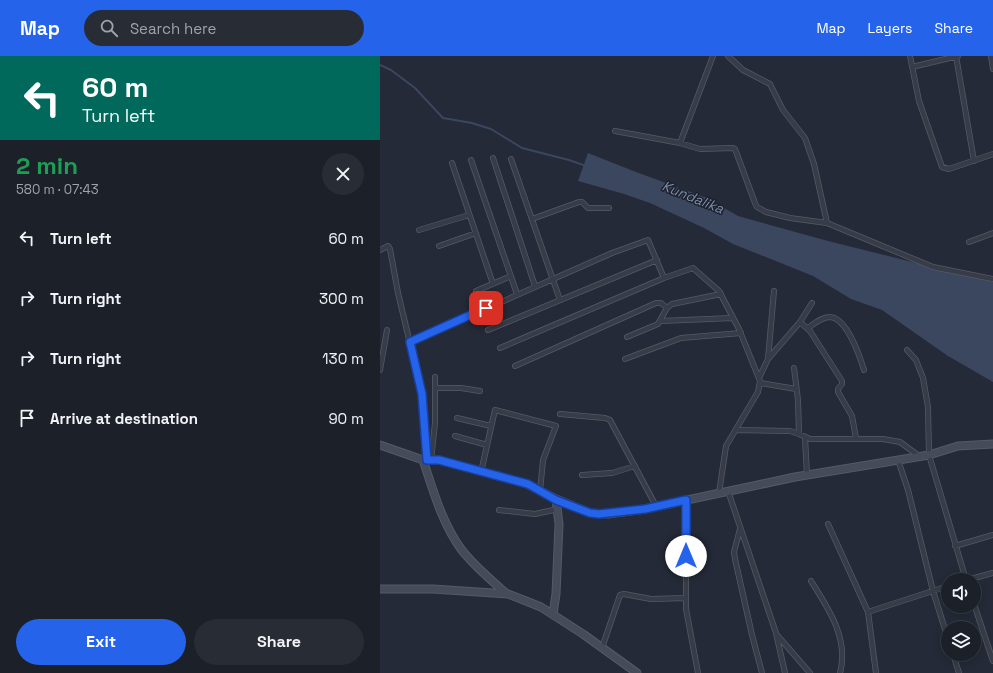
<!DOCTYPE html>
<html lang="en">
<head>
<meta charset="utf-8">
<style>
  :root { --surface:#1b2029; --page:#282d35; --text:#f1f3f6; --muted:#a0a3a8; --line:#393e46; --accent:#2563eb }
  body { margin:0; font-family:"Space Grotesk",sans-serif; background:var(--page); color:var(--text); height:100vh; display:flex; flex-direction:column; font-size:15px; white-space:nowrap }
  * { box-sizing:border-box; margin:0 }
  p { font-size:13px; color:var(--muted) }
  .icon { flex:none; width:22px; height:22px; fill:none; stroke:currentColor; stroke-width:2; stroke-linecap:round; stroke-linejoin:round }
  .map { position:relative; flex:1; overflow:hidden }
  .sheet { display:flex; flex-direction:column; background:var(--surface); width:380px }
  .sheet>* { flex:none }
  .guide { background:#00695c; color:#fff; overflow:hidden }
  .controls { position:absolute; left:561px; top:517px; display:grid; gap:8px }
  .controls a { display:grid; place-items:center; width:40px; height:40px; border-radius:50%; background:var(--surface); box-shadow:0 2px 10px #0003,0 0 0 1px var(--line); font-size:20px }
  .pin { position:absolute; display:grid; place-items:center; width:34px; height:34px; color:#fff; margin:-17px; border-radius:8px; box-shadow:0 2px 6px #0006 }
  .me { position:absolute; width:44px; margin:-22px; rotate:0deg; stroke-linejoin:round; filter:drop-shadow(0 0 3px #0008) }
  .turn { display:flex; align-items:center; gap:14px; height:84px; padding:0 16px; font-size:18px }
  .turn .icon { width:52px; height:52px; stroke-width:2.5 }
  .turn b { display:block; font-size:28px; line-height:34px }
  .round { display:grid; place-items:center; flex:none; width:42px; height:42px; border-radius:21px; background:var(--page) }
  .headline { display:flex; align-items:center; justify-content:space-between; height:68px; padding:0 16px }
  h1 { font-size:24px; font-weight:700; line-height:30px; color:#1e9e55 }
  .cta { display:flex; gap:8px; margin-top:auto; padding:8px 16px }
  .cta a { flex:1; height:46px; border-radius:24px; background:var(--accent); color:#fff; font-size:16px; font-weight:700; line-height:46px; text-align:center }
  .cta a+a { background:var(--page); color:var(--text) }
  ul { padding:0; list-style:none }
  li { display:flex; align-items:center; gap:12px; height:60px; padding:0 16px }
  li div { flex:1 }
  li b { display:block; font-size:15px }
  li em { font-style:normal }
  header { display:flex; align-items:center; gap:24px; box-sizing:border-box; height:56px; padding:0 20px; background:var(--accent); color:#fff }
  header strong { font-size:19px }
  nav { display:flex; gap:22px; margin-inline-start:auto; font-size:14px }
  .search { width:280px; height:36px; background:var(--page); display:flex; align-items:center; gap:10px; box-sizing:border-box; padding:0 14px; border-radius:22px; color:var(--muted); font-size:15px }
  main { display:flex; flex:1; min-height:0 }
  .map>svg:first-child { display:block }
</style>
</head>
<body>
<header>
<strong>Map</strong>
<div class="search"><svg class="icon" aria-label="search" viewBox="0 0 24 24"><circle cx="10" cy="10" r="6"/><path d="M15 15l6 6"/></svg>Search here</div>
<nav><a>Map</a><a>Layers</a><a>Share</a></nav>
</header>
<main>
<section class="sheet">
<div class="guide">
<div class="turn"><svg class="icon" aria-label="left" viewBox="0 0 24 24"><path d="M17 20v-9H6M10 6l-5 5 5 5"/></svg><div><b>60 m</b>Turn left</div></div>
</div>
<div class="headline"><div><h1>2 min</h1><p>580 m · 07:43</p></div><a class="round"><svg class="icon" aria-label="close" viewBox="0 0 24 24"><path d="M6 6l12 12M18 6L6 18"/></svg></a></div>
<ul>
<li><svg class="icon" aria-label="left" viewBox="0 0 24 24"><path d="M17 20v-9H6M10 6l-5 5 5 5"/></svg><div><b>Turn left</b></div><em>60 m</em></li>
<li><svg class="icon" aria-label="right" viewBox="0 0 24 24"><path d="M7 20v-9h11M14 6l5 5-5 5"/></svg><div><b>Turn right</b></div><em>300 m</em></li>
<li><svg class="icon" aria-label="right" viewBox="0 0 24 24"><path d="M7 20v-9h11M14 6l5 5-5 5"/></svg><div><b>Turn right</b></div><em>130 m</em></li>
<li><svg class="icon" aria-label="arrive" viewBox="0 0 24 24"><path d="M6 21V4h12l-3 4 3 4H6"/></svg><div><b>Arrive at destination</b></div><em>90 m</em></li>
</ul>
<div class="cta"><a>Exit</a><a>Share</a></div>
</section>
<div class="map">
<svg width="613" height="617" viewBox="0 0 613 617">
  <rect width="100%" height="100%" fill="#242a37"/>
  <path fill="#3b465f" d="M208 97 256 116 327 142 358 160 448 185 613 226V326L568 300 502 254 471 243 433 220 353 188 324 172 270 147 244 138 198 125Z"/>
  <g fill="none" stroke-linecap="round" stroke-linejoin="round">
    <path stroke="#3b465f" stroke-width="2" d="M0 9 11 14 35 32 63 62 92 67 111 73 142 92 189 104 206 110"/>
    <defs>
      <path id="street" d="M348 0 363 14 390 28 403 54 425 82 434 108 447 167
        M530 0 539 45 562 111 569 113 613 98
        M576 0 594 105
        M611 0 613 13
        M532 11 578 0
        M235 75 300 87 320 93 353 92 355 93 375 147 377 151 386 156 410 162 447 167 553 211 613 223
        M300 87 333 0
        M113 102 155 230
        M131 103 180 244
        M91 104 137 238
        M72 107 113 228
        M152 163 199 146H202L208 152H229
        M39 174 89 159
        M589 186 613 177
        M59 190 96 177
        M0 194 8 190 10 193 18 237 42 338 47 404
        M96 235 131 220
        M280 265 353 262
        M420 266 430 275 462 325V328L458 333V336L472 360 476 382
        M428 272C434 268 441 261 450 261 467 262 480 301 484 314
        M108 274 277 204
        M247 281 278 268 287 252 292 248 341 238
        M31 286 232 197 268 184 284 222 313 212 339 235 359 273 380 325 378 336 346 390 339 437
        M120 292 284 222
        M527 294 536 304 543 322 548 351 549 399 586 524
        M245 303 301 282 361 277
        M388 303 420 266 432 247
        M135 310 276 247H281L287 252
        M414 312 418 344 419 378
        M0 314 7 274
        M379 322 388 303 394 235
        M380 327 416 333
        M55 332H81L100 335
        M180 358 225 362 230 364 276 450
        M77 362 111 370
        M356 374 410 375 419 378 430 383H503L520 386 539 400
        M75 380 107 389
        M425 382 427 419
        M51 404 55 367V321
        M518 404 528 434 553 535 568 583
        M101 416 115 354 176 370 163 404 160 435
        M202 419 232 417 255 410
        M348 435 396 577 405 617
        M306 444V553L318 617
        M119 454 155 458 178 453
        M448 468 488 556 496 617
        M360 473 354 496 355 503 372 579 382 617
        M575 490 613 479
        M587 524 613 517
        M431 525C449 553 469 583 460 617
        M594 548 613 605
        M488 556 568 530
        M397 579 430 617
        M222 592 240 539 244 538 271 543 306 542
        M573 598 579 617"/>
      <path id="secondary" d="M0 389 43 404C53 434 62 467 81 493 94 510 111 524 127 538
        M43 404H59L147 428 176 443 210 457 228 458 265 453 415 421 549 399 578 390 613 388
        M0 533H53L128 538 161 551 203 578 257 617
        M173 558 176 538 179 468 176 443"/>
    </defs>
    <use href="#street" stroke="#555a66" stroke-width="6"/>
    <use href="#secondary" stroke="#555a66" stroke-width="9"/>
    <use href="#street" stroke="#373c48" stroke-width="4.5"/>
    <use href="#secondary" stroke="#464b5a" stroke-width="7"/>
  </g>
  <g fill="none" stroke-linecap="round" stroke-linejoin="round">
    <defs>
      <path id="route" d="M106 252 30 286 42 338 47 404H59L148 428 176 444 210 457 219 458 265 453 306 444V500"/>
    </defs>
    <use href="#route" stroke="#184099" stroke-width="10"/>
    <use href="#route" stroke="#2563eb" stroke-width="7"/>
  </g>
  <g text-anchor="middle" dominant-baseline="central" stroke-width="3" stroke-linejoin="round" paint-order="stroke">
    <g font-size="14" font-style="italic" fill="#7d8ba9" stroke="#1c212d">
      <text transform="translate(313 141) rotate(22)">Kundalika</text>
    </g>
  </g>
</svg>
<div class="controls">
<a><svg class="icon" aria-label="sound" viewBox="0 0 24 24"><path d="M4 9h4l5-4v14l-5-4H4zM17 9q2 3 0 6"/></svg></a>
<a><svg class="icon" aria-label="layers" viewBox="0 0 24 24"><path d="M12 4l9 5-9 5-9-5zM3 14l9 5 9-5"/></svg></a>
</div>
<div class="pin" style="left:106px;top:252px;background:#d93025"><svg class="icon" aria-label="arrive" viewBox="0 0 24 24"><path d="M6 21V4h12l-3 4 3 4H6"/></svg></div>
<svg class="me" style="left:306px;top:500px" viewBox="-20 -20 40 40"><circle r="19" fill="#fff"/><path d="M0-13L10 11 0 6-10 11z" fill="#2563eb"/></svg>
</div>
</main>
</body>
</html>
